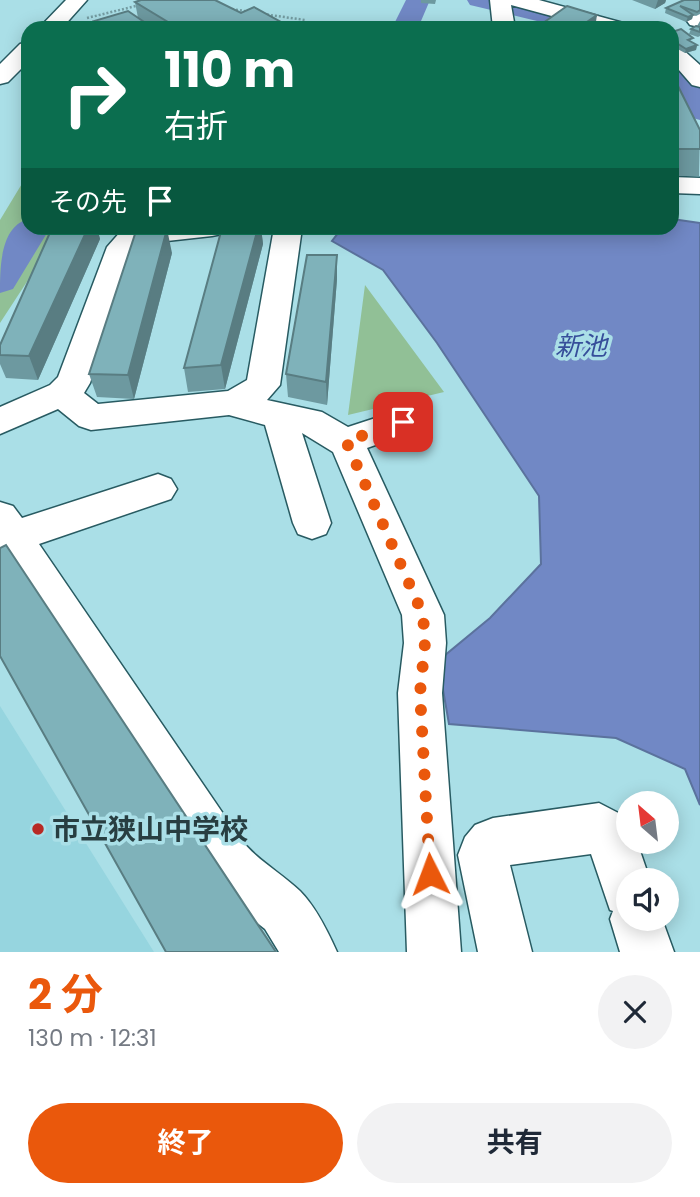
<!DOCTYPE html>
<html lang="ja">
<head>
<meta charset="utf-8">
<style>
  :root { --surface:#fff; --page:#f2f2f3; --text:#1f2937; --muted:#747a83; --accent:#ea580c }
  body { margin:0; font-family:Poppins,"Noto Sans JP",sans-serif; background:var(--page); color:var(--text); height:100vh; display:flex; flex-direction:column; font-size:26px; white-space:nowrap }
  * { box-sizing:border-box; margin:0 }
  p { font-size:23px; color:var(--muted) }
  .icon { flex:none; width:38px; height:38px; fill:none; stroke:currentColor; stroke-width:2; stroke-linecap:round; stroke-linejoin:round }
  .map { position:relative; height:952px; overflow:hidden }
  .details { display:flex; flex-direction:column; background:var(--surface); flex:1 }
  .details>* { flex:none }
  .banner { position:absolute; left:21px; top:21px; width:658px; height:214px; border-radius:21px; box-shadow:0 4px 18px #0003; background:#0b6e4f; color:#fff; overflow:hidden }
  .needle { width:46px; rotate:332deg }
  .buttons { position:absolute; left:616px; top:791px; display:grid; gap:14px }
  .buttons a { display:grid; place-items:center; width:63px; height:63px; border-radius:50%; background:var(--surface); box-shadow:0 4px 18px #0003; font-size:35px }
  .pin { position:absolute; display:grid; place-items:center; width:60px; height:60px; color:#fff; margin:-30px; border-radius:14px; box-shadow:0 4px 10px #0006 }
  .me { position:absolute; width:77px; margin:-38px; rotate:357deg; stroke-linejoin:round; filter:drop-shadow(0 0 5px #0008) }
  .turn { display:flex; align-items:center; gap:24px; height:147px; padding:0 28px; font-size:32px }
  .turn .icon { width:91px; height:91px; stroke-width:2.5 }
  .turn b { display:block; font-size:49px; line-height:60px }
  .then { display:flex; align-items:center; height:66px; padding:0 28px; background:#0003; gap:14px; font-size:26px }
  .round { display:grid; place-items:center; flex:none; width:74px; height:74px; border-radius:37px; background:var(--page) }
  .head { display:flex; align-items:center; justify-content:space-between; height:119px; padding:0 28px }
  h1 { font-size:42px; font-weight:700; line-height:52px; color:var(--accent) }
  .action { display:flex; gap:14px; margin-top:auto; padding:14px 28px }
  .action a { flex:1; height:80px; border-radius:42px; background:var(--accent); color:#fff; font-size:28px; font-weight:700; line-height:80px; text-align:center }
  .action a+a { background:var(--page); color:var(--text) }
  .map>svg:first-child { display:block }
</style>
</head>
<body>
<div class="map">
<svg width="700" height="952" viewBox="0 0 700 952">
  <rect width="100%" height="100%" fill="#aadfe7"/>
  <path fill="#96d5df" d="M0 706 154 952H0Z"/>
  <path fill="#91c096" d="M28 179V228H62L0 323V220L23 182Z
    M365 285 444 392 348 415Z"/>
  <path fill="#7188c5" stroke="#5b729d" stroke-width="2" d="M672 219 700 223V805L685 769 616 738 449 724 438 661 490 618 541 564 539 496 437 343 383 270 332 241 342 228 550 231 581 228H672Z"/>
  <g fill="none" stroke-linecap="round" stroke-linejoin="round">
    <path fill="#7188c5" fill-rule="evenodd" d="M406 0H430L418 28H392Z
      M467 0H512L609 22 613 28H566L470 5Z
      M672 56 682 58 700 79V120L689 117C676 98 672 78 672 56Z
      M28 219V228H50L13 289 0 293C0 268 0 227 28 219Z"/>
    <defs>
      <path id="minor" d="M66 0H87L62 28H39Z
        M490 0H539L627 24 631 28H596L511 5 515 28H493Z
        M700 13V27L690 25 687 21 693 15Z
        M28 42V62L8 82 0 84V64L20 44Z
        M672 45 680 47 700 65V87L692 85 672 62Z
        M672 177 700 178V194L672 193Z
        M132 228H226L222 234 212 236 140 244 134 250 90 383 84 393 98 404 228 391 247 380 274 228H302L280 385 267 400 322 412 348 427 403 409 415 413 420 422 415 431 367 448 444 615 446 643 442 693 461 952H407L398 693 404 643 402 615 333 452 302 433 331 523 326 534 312 539 298 534 293 523 265 425 229 415 91 430 79 426 58 409 0 434V407L50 385 58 377 107 247 122 230Z
        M158 474 171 479 177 489 171 499 39 544 239 837C256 860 280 872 300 891 316 907 328 932 337 952H279L265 929 214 888 0 549V502L13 506 22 518Z
        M599 803 628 818V842H637L650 880H628V919H662L674 952H620L610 919 613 911 610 910 591 854 510 865 532 952H478L458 855 465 837 475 825 493 818Z"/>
    </defs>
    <use href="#minor" stroke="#285b62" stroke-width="3"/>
    <path stroke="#759da3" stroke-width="2.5" stroke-dasharray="2 2" stroke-linecap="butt" d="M232 9 251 12
      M263 14 305 20
      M87 18 140 5"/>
    <use href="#minor" fill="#fff" fill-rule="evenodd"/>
  </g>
  <path fill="#6d99a0" d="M421 0H436L435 4 421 3Z
    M632 0H666L665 3 655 9Z
    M700 0V14L696 16 693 15 692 19 686 22 665 13 666 8Z
    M135 2 241 13 290 27V28H96L94 21 138 18Z
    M700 21V36L698 37 689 34 691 29 697 26Z
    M672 32 697 45 696 50 685 53 672 46Z
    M672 74 700 130 699 176H672Z
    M52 228H97L100 239 38 380 6 378 0 364V345Z
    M222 228H261L263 244 225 389 188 392 184 368Z
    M172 253 134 399 97 397 89 374Z
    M337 255V279L327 405 288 397 286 374Z"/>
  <path fill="#597d82" d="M658 0H666L665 3 655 9Z
    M597 15 595 28H578Z
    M693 15 692 19 686 22 688 17Z
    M697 45 696 50 685 53 686 49Z
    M88 228H97L100 239 38 380 29 356Z
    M258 228H261L263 244 225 389 221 365Z
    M167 229 172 253 134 399 128 375Z
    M337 255V279L327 405 326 382Z"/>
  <path fill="#7fb2ba" stroke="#597d82" stroke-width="2" d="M141 0H215L241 13 254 7 290 27 288 28H178L135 2Z
    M684 0H700V10L697 12 680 6 693 15 688 17 666 8Z
    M567 6 597 15 578 28H536Z
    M128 11 153 28H104L94 21Z
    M696 26 700 27V32L691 29Z
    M681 29 693 38 688 40 697 45 686 49 672 40V32Z
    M672 74 700 130V149H672Z
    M52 228H88L29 356 0 355V345Z
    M137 228 167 229 128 375 89 374Z
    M222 228H258L221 365 184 368Z
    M307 255H337L326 382 286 374Z
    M6 545 276 952H166L0 656V548Z"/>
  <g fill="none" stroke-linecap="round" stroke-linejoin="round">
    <path stroke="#ea580c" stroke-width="12" stroke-dasharray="0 21.6" d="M403 422 346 441 423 615 425 643 420 693 430 874"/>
  </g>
  <circle fill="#b82a24" stroke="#aadfe7" stroke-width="2.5" cx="38" cy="829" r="7"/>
  <g text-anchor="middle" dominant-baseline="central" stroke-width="7" stroke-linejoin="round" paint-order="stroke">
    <g font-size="26" font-style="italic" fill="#364e9a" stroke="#aadfe7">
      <text x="581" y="346">新池</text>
    </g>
    <g font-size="28" font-weight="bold" fill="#283e41" stroke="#aadfe7" text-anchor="start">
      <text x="52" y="829">市立狭山中学校</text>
    </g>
  </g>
</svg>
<div class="buttons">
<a><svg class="needle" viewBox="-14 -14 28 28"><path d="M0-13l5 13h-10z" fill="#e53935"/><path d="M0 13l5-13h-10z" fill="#747a83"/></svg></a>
<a><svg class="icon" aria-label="sound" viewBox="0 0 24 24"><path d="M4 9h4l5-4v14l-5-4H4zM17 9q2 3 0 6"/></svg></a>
</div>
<div class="pin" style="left:403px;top:422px;background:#d93025"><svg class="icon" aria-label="arrive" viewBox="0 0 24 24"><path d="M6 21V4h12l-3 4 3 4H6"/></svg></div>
<svg class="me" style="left:430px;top:874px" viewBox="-20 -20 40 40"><path d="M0-17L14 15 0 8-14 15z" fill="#ea580c" stroke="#fff" stroke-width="4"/></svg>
<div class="banner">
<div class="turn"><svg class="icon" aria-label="right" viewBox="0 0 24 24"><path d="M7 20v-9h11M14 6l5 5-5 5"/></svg><div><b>110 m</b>右折</div></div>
<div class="then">その先<svg class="icon" aria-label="arrive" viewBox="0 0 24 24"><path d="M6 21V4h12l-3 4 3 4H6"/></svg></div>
</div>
</div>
<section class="details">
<div class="head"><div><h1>2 分</h1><p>130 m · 12:31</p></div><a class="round"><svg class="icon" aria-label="close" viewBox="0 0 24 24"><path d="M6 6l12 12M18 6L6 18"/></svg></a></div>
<div class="action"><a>終了</a><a>共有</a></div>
</section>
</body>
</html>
